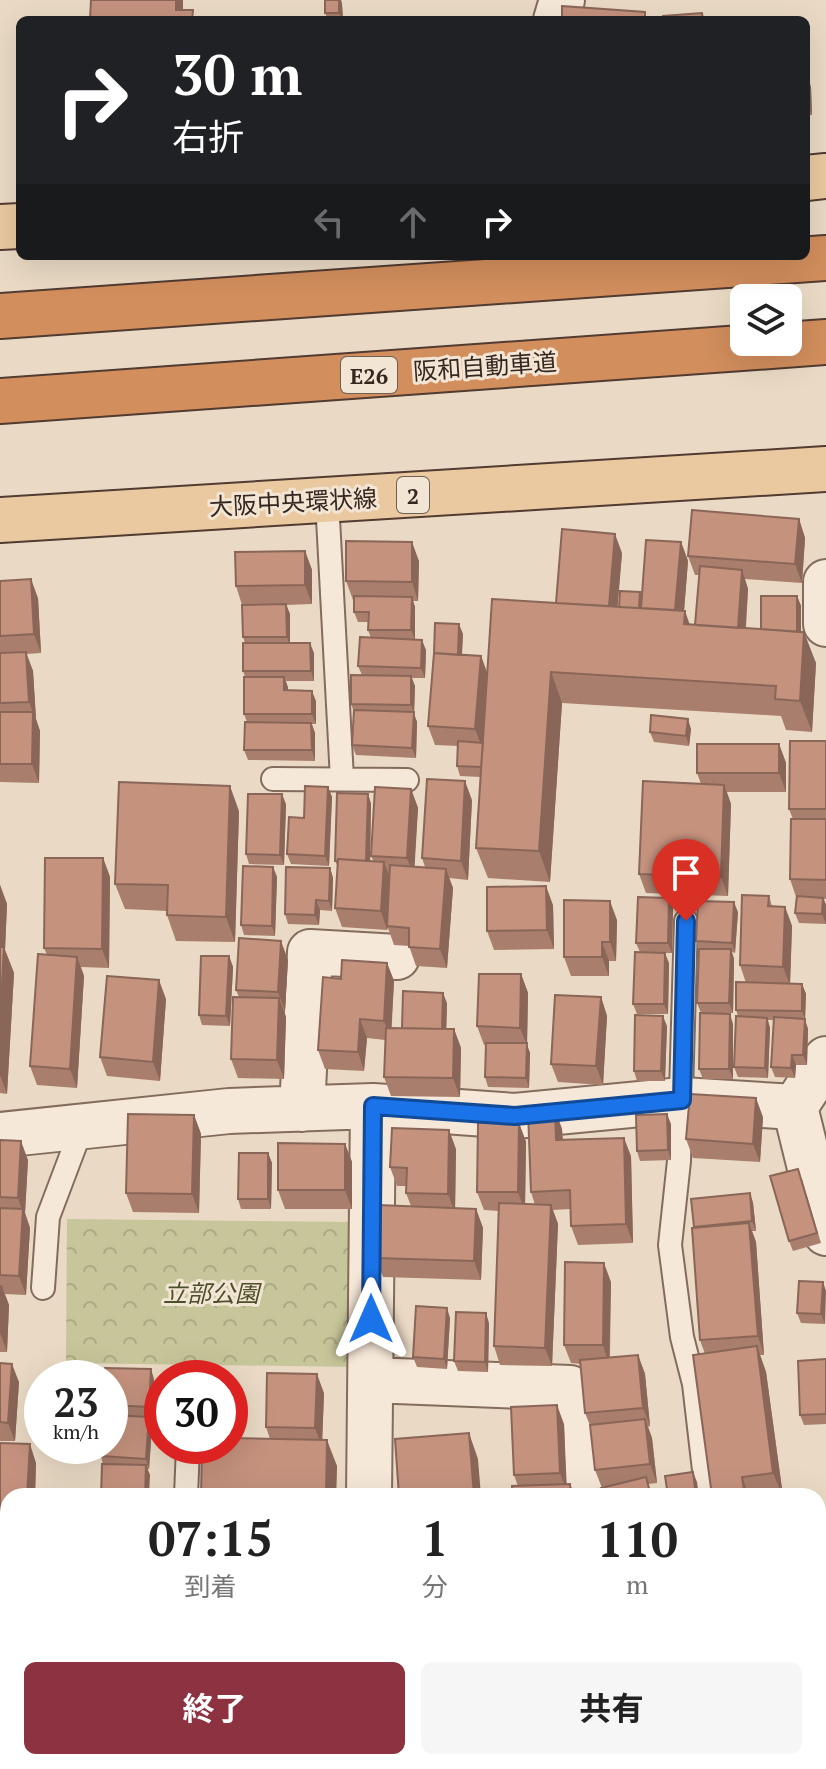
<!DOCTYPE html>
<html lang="ja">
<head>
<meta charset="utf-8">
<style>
  :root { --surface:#fff; --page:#f6f6f6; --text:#222; --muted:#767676; --accent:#8d3240 }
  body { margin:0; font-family:"PT Serif","Noto Sans JP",serif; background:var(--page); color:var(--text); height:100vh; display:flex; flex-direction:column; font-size:30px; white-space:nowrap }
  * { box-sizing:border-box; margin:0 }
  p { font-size:26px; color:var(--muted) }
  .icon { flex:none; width:44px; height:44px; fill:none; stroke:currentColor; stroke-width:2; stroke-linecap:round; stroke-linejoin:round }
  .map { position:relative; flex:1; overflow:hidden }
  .side { position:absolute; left:0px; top:1488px; width:826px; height:282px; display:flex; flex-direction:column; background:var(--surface); border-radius:24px 24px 0 0; box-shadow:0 8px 32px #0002 }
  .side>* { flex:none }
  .guide { position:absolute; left:16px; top:16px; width:794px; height:244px; border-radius:12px; box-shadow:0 8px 32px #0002; background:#202124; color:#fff; overflow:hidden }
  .tools { position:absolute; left:730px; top:284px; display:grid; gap:16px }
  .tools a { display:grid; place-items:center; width:72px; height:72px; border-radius:12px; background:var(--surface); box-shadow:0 8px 32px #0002; font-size:40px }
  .speed { position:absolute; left:24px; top:1360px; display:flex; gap:16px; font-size:40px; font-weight:700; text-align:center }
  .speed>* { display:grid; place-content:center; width:104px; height:104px; border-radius:50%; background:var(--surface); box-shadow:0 8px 32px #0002; line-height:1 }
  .speed small { font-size:20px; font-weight:400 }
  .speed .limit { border:12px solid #d22; background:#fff; color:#111 }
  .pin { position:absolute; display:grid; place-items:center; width:68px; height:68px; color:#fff; margin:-82px -34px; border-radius:50% 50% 50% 0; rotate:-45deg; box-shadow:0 0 8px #0007 }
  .pin .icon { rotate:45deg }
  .me { position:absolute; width:88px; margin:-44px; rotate:0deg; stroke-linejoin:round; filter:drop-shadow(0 0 6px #0008) }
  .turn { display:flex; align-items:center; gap:28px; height:168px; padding:0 24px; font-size:36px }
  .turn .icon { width:104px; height:104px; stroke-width:2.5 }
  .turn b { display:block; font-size:56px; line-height:68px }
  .lanes { display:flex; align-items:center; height:76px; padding:0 24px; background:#0003; justify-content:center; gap:40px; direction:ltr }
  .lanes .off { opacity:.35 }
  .eta { display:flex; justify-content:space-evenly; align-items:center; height:136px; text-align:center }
  .eta b { font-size:48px; font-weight:700; line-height:56px }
  .primary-button { display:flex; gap:16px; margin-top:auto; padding:16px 24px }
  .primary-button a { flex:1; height:92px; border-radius:12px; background:var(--accent); color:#fff; font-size:32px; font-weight:700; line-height:92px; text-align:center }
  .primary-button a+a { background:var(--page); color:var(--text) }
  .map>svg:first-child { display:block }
</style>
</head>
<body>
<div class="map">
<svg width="826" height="1769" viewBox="0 0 826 1769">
  <defs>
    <pattern id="forest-crowns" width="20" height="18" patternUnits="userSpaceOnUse" patternTransform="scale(2)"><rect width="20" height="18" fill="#c7c69a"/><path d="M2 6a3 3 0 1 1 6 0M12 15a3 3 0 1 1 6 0" fill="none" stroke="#acaa84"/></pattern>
  </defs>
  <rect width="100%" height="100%" fill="#eadac5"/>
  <path fill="url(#forest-crowns)" d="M67 1219 357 1222 355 1367 66 1363Z"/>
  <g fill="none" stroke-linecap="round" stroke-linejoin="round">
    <defs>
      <path id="service" d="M327 500 342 779
        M273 779 407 780
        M686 921 679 1161 670 1245 682 1337 694 1384 707 1496
        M43 1288 48 1217 82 1127
        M186 1496 188 1446"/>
      <path id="minor" d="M556 20 562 0
        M826 582V624
        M826 1059 795 1107 826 1233
        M302 1109 310 952 397 957
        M0 1135 229 1111 373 1106 515 1116 682 1100 795 1107
        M371 1380 570 1388 579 1469 588 1496
        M369 1496 373 1106
        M818 1561 826 1560
        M373 1762V1769
        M629 1762 630 1769
        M821 1769 822 1761"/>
      <path id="primary" d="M806 178 826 176
        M0 227 20 226
        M0 520 826 469"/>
      <path id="motorway" d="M0 316 826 258
        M0 401 826 342"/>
    </defs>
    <use href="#service" stroke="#846c5d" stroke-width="26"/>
    <use href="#minor" stroke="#846c5d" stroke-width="48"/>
    <use href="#primary" stroke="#523b31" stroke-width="48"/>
    <use href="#motorway" stroke="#523b31" stroke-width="48"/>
    <use href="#service" stroke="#f6e8d8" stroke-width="22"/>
    <use href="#minor" stroke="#f6e8d8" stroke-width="44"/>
    <use href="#primary" stroke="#eac9a0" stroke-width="44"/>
    <use href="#motorway" stroke="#d28e5d" stroke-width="44"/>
  </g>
  <path fill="#a97e6c" d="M325 0H341L342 4 343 20H328L325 13Z
    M806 76 811 87 812 115 806 116Z
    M799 519 805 538 802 583 745 579 748 589 746 628 761 629 797 596 801 606V632L816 663 812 732 786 730 781 716 562 703 550 882 488 878 476 848 481 777 460 776 457 766 458 746 435 745 428 726 463 634 462 655 481 656 487 673 556 603 622 553 617 607 640 592 642 597 681 542 688 561 684 611 689 625H695L699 575H695L688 556Z
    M305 551 312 570V604L286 605 290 614V643L314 653V681H286L288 691 316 701V724H312L315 733V761L248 760 244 750 247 722 244 714 245 677 243 671 245 643 243 637 242 605 236 586Z
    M419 561 418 601H413L415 607V639L426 650 425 678H412L415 686 414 714 417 722 416 758 356 755 352 745 354 712 351 704 362 675 358 666 371 638 368 630V622H358L354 612V600H353L346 581Z
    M0 581 38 598 41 653 26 654 33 671 36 719 40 731 39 783 0 782Z
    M691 729 689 746 654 742 650 732Z
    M826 741V899H824L826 905V924L799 923 795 913 796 897 790 879 793 819 789 809Z
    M779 744 786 763V792H727L731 804 728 896 646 893 639 874 701 784 697 773Z
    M328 787 332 797 329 866 291 864 287 854 304 818Z
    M411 789 418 808 414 866 425 867 422 858 472 800 468 880 449 878 453 888 447 968 416 966 409 946 394 945 388 928 387 930 342 927 335 908 338 867 335 861 368 794 371 804 370 862H374L371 856Z
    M286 804 284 865 249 864 246 854Z
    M239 811 235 942 176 941 167 915V911L125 909 115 884Z
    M103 858 110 877 109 968 81 967 84 976 77 1088 37 1085 30 1066 47 955 44 948Z
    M273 867 277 877 275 936 244 935 241 925Z
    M330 868 333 878 332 911 320 910 319 925 288 924 285 914Z
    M0 885 7 904 5 950 14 973 7 1094 0 1093Z
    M769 896 772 906 785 907 792 926 790 984H802L806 994 805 1020 808 1029 807 1065H796L795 1078 775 1077 771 1067 774 1020H768L770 1028 768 1078 738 1077 734 1067 738 1016 736 1010 746 983 740 965Z
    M553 905 554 949 494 950 487 931Z
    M673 908 672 953H656L669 963 668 1014H637L633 1004 640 952 636 943Z
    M738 912 735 953 732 952 734 959 733 1013H701L697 1003 699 949 696 941Z
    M617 920 616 961H609V976H571L564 957Z
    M229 956 233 967 230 1026 202 1025 199 1015Z
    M288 960 285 1011H284L286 1017 284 1079 238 1078 231 1059 239 997 236 990Z
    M387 963 394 981 391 1028H402L447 1003 446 1029H454L461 1048 460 1097 391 1096 384 1077 385 1040 367 1038 364 1071 325 1069 318 1050 341 979Z
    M521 974 528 993 527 1045 530 1053 529 1088 488 1087 485 1077 486 1045H484L477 1026Z
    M601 997 607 1016 603 1085 558 1082 551 1064Z
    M166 999 160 1081 107 1076 100 1057Z
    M733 1024V1079H703L699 1069Z
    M667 1026 665 1081H637L634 1071Z
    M555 1110 562 1129 563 1139 631 1156 633 1243 578 1245 571 1226 570 1209 553 1210 558 1224 552 1366 500 1365 494 1346 499 1211 484 1210 477 1192 519 1123 526 1142 525 1204 535 1205 531 1192Z
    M194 1115 201 1134 199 1213 133 1212 126 1193Z
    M763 1117 760 1162 693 1158 686 1139Z
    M671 1124V1160L640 1161 637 1151Z
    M0 1140 28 1160 25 1213 30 1228 26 1295 5 1294 9 1305 7 1352H0Z
    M345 1144 352 1162V1209H285L278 1190Z
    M456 1149 455 1208 476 1209 483 1228 481 1280 383 1277 376 1258 411 1206 406 1193V1186H397L390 1167Z
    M268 1153 272 1163 271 1209H241L238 1199Z
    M802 1179 821 1243 793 1251 789 1241Z
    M750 1193 753 1203 756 1231H752L756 1242 764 1355H760L766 1372 783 1496H712L705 1354 700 1340 694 1228Z
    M611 1282 610 1357 638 1355 645 1374 650 1426 648 1427 652 1438 657 1483 648 1484 653 1496H603L602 1488 595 1470 591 1428 585 1413 581 1364 571 1363 564 1345Z
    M823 1282 825 1324 801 1323 797 1313Z
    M450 1318 447 1369 417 1367 413 1357Z
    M489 1323 488 1372 458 1371 454 1361Z
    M826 1359V1424L804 1425 800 1415Z
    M0 1363 19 1382 15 1441H0Z
    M110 1378 154 1379 153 1417 135 1416 152 1427 149 1469H147L150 1475 103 1464 101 1456 110 1446Z
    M324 1393 322 1440 337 1466 336 1496H201L270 1439 266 1427Z
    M564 1424 566 1484H570L575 1496H512L518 1486 514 1475Z
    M0 1443 36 1463 35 1496H8V1559H0Z
    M818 1564H826V1668L818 1667Z
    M0 1569 8 1570V1703H0Z
    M177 1762H257L256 1769H180Z
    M363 1762V1769H325L324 1765Z"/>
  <path fill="#8a6658" d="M176 0H183V20L176 10Z
    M339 0H341L342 4 343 20 339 13Z
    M808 77 811 87 812 115 808 105Z
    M799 519 805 538 802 583 795 564Z
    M615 534 622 553 616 627 609 608Z
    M412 542 419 561 418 601 412 582Z
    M681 542 688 561 682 636 675 617Z
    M305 551 312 570V604L305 585Z
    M742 570 748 589 744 651 737 632Z
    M31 579 38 598 41 653 34 634Z
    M797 596 801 606V648L797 638Z
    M412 597 415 607V640L411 630Z
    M286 604 290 614V647L287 637Z
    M685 611 696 642 684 624Z
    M459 624 463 634 461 667 458 657Z
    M804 632 816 663 812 732 800 701Z
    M422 640 426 650 425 678 421 668Z
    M310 643 314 653V681L311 671Z
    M26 652 33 671 36 719 40 731 39 783 32 764 33 713 29 702Z
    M481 656 488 675 482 748 475 729Z
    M551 672 562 703 550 882 539 851Z
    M411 676 415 686 414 714 417 722 416 758 412 748 414 713 411 705Z
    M284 677 288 687V701L284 690Z
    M312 691 316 701V724L312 714Z
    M688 719 691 729 689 746 686 736Z
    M311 723 315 733V761L312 750Z
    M779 744 786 763V792L779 773Z
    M465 781 472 800 468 880 461 861Z
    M724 785 731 804 728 896 721 877Z
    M230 786 239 811 235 942 226 917Z
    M328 787 332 797 329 866 325 856Z
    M411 789 418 808 414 877 407 858Z
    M282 794 286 804 284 865 280 855Z
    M368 794 371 804 370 871 366 861Z
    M103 858 110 877 109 968 102 949Z
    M384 862 391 881 387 930 381 911Z
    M273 867 277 877 275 936 272 926Z
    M330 868 333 878 332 911 329 901Z
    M446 869 453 888 447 968 440 949Z
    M0 885 7 904 5 950 14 973 7 1094 0 1075Z
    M546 886 553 905 554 949 547 930Z
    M669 898 673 908 672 953 668 943Z
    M823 898 826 905V924L822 914Z
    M316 900 320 910 319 925 315 915Z
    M610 901 617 920 616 961 610 942Z
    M734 902 738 912 735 953 732 943Z
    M785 907 792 926 790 985 783 967Z
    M281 941 288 960 285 1011 278 992Z
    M602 942 609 961V976L602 957Z
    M731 949 734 959 733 1013 729 1003Z
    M665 953 669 963 668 1014 664 1004Z
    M229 956 233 967 230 1026 226 1016Z
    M77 957 84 976 77 1088 70 1069Z
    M387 963 394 981 391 1040 384 1021Z
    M521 974 528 993 527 1045 530 1053 529 1088 526 1078 527 1045 520 1028Z
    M159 980 166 999 160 1081 153 1062Z
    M802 984 806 994 805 1020 808 1029 807 1065 803 1055 805 1019 802 1011Z
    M443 993 447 1003 446 1041 442 1031Z
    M601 997 607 1016 603 1085 596 1066Z
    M279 998 286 1017 284 1079 277 1060Z
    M730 1014 733 1024V1079L729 1069Z
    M663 1016 667 1026 665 1081 661 1071Z
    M767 1018 770 1028 768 1078 765 1068Z
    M360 1019 367 1038 364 1071 358 1052Z
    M454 1029 461 1048 460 1097 453 1078Z
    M792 1055 796 1065 795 1078 791 1068Z
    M756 1098 763 1117 760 1162 753 1144Z
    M555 1110 562 1129 563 1158 556 1140Z
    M667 1114 671 1124V1160L668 1150Z
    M194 1115 201 1134 199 1213 192 1194Z
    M519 1123 526 1142 525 1211 518 1192Z
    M449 1130 456 1149 455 1213 448 1194Z
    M624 1138 631 1156 633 1243 626 1224Z
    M21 1141 28 1160 25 1213 30 1228 26 1295 19 1276 23 1213 18 1198Z
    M345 1144 352 1162V1209L345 1190Z
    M268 1153 272 1163 271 1209 268 1199Z
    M750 1193 753 1203 756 1231 752 1221Z
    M551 1205 558 1224 552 1366 545 1348Z
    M476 1209 483 1228 481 1280 474 1261Z
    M749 1223 756 1242 764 1355 758 1336Z
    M604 1263 611 1282 609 1364 603 1345Z
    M823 1282 826 1291 825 1324 821 1314Z
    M2 1287 9 1305 7 1352 0 1333Z
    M447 1308 450 1318 447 1369 444 1359Z
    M486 1313 489 1323 488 1372 485 1362Z
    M757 1346 766 1372 783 1496 773 1473Z
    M638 1355 645 1374 650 1426 643 1408Z
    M12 1364 19 1382 15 1441 8 1423Z
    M91 1366 94 1376V1378H90Z
    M151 1369 154 1379 153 1417 149 1407Z
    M317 1374 324 1393 322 1447 315 1428Z
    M557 1405 564 1424 567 1492 560 1473Z
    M149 1417 152 1427 149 1469 146 1459Z
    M645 1419 652 1438 657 1483 650 1464Z
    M469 1433 478 1459 481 1496H474Z
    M327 1440 337 1466 336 1496H326Z
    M30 1444 36 1463 35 1496H27Z
    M146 1465 150 1475 149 1496H145Z
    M693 1472 697 1482 699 1496H696Z
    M742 1477 749 1496H745Z
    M29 1762H37V1769H30Z
    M112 1762H119V1769H112Z
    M150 1762H154V1769H150Z
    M246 1762H257L256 1769H248Z
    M356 1762H363V1769H358Z
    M478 1762H485V1769H478Z
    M562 1762H570L569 1769H562Z
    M614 1762H619L621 1769H613Z
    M698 1762H705L706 1769H699Z
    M789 1762H797V1769H790Z"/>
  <path fill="#c5927e" stroke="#8a6658" stroke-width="2" d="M91 0H176V10H193L192 20H90Z
    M325 0H339V13H325Z
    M562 6 645 12V20H562Z
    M702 13 703 20H663V16Z
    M806 76 808 77V105H806Z
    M692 510 799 519 795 564 688 556Z
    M562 529 615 534 609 606 556 603Z
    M646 540 681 542 675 610 641 608Z
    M346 541 412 542V582L346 581Z
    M305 551V585L236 586 235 552Z
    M700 566 742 570 738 628 695 625Z
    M31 579 34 634 0 636V581Z
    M620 591 640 592 639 608 619 607Z
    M354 596 412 597 411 630H368L369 612H354Z
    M761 596H797V632L761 629Z
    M492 599 685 611 684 624 804 632 800 701 775 699 776 686 551 672 539 851 476 848Z
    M286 604 287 637H243L242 605Z
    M435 623 459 624 458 655 434 653Z
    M360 637 422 640 421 668 358 666Z
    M243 643H310L311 671H243Z
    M26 652 29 702 0 703V653Z
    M434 653 481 656 475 729 428 726Z
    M351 675 411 676V705L351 704Z
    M244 677H284V690L312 691V714H244Z
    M354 710 414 712 412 748 352 745Z
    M0 712H33L32 764H0Z
    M651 715 688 719 686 736 650 732Z
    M245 722 311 723 312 750H244Z
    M458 741 483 743 481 767 457 766Z
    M790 741H826V809H789Z
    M697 744H779V773H697Z
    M427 779 465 781 461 861 422 858Z
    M643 781 724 785 721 877 639 874Z
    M119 782 230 786 226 917 167 915 168 885 115 884Z
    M305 786 328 787 325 856 287 854 289 817 304 818Z
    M375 787 411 789 407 858 371 856Z
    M337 793 368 794 366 861 338 859V861H335Z
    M248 794H282L280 855 246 854Z
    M791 819H826V880L790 879Z
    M45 858H103L102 949 44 948Z
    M338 859 384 862 381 911 335 908Z
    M390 865 446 869 440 949 409 947V928L387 926Z
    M243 866 273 867 272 926 241 925Z
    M286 867 330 868 329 901 316 900 315 915 285 914Z
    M546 886 547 930 487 931V887Z
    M742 895 769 896 768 906 785 907 783 967 740 965Z
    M797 896 823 898 822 914 795 913Z
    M638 897 669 898 668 943H636Z
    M564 900 610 901V942H602V957H564Z
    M698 901 734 902 732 943 696 941Z
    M239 938 281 941 278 992 236 990Z
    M0 947H4L0 1019Z
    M699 949H731L729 1003H697Z
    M635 952 665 953 664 1004H633Z
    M38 954 77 957 70 1069 30 1066Z
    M201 956H229L226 1016 199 1015Z
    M342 960 387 963 384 1021 360 1019 358 1052 318 1050 323 977 341 979Z
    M479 974H521L520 1028 477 1026Z
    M107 976 159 980 153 1062 100 1057Z
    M736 982 802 984V1011L736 1010Z
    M403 991 443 993 442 1029 402 1028Z
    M555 995 601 997 596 1066 551 1064Z
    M233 997 279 998 277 1060 231 1059Z
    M700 1013 730 1014 729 1069H699Z
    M635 1015 663 1016 661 1071H634Z
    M736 1016 767 1018 765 1068 734 1067Z
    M774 1017 805 1019 803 1055H792L791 1068 771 1067Z
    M386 1028 454 1029 453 1078 384 1077Z
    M486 1043H527L526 1078 485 1077Z
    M690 1094 756 1098 753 1144 686 1139Z
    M555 1110 556 1140 624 1138 626 1224 571 1226 570 1190 531 1192 528 1111Z
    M128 1114 194 1115 192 1194 126 1193Z
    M667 1114 668 1150 637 1151 636 1115Z
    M478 1123H519L518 1192H477Z
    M392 1128 449 1130 448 1194 406 1193 407 1168 390 1167Z
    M0 1140 21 1141 18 1198 0 1197Z
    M278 1143 345 1144V1190H278Z
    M239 1153H268V1199H238Z
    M798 1169 817 1233 789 1241 770 1176Z
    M750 1193 752 1221 694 1227 691 1199Z
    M499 1203 551 1205 545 1348 494 1346Z
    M378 1205 476 1209 474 1261 376 1258Z
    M0 1208 23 1209 19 1276 0 1275Z
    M749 1223 758 1336 700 1340 692 1228Z
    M565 1262 604 1263 603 1345H564Z
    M799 1281 823 1282 821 1314 797 1313Z
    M0 1286 2 1287 0 1333Z
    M416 1306 447 1308 444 1359 413 1357Z
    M456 1312 486 1313 485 1362 454 1361Z
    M757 1346 773 1473 742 1477 745 1496H712L693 1355Z
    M638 1355 643 1408 585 1413 580 1360Z
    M826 1359V1414L800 1415 798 1361Z
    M0 1363 12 1364 8 1423 0 1422Z
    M59 1365 91 1366 90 1378H58Z
    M105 1368 151 1369 149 1407 110 1405V1378H104Z
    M267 1373 317 1374 315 1428 266 1427Z
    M557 1405 560 1473 514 1475 511 1407Z
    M110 1415 149 1417 146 1459 101 1456V1446H110Z
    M645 1419 650 1464 595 1470 590 1425Z
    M469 1433 474 1496H399L395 1439Z
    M230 1438 327 1440 326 1496H201L202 1446H230Z
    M0 1443 30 1444 27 1496H8V1541L0 1540Z
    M102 1464 146 1465 145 1496H101Z
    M693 1472 696 1496H668L665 1476Z
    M646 1477 651 1496H603L601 1488Z
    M570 1484 571 1496H512V1486Z
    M818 1564H826V1596H818Z
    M0 1569 8 1570V1677H0Z
    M818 1601 826 1602V1649H818Z
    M0 1728H8V1762H29V1768L0 1769Z
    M67 1762H112V1769H67Z
    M124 1762H150V1769H124Z
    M324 1762H356V1765H324Z
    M385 1762H430L431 1769H386Z
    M446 1762H478V1769H446Z
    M512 1762H562V1769H512Z
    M580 1762H614L613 1769H580Z
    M641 1762H698L699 1769H642Z
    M748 1762H789L790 1769H749Z"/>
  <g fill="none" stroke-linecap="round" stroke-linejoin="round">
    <defs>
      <path id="route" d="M371 1319 373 1106 515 1116 682 1100 686 921"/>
    </defs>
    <use href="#route" stroke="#114b97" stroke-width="20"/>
    <use href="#route" stroke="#1a73e8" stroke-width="14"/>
  </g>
  <g text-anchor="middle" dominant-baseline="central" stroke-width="6" stroke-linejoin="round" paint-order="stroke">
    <g fill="#f2e5d4" stroke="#6e6055" stroke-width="2">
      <rect x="341" y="357" width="56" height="36" rx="6"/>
      <rect x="397" y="477" width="32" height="36" rx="6"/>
    </g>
    <g font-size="22" font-weight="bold" fill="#35271f">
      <text x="369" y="375">E26</text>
      <text x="413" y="495">2</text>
    </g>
    <g font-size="24" fill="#35271f" stroke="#f2e5d4">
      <text transform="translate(485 366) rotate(-4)">阪和自動車道</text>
      <text transform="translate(293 502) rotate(-3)">大阪中央環状線</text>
    </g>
    <g font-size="24" font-style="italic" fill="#4b5028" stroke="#f2e5d4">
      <text x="211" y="1293">立部公園</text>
    </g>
  </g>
</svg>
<div class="tools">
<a><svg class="icon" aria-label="layers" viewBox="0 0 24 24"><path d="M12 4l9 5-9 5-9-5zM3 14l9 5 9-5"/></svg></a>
</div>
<div class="speed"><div>23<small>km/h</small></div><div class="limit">30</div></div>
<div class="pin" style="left:686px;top:921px;background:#d93025"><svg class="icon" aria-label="arrive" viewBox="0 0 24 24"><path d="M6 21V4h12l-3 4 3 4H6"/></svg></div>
<svg class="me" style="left:371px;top:1319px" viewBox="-20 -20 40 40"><path d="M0-17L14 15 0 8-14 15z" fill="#1a73e8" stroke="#fff" stroke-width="4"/></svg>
<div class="guide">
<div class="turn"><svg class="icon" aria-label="right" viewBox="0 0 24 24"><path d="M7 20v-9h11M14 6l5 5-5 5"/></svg><div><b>30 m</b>右折</div></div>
<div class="lanes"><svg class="icon off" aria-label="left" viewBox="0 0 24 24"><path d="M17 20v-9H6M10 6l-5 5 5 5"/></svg><svg class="icon off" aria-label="ahead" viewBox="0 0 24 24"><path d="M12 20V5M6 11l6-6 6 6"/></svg><svg class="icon" aria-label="right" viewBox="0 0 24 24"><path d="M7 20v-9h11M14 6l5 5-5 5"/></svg></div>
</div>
<section class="side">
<div class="eta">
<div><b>07:15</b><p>到着</p></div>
<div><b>1</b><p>分</p></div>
<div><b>110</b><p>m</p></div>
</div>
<div class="primary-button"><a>終了</a><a>共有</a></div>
</section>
</div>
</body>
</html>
